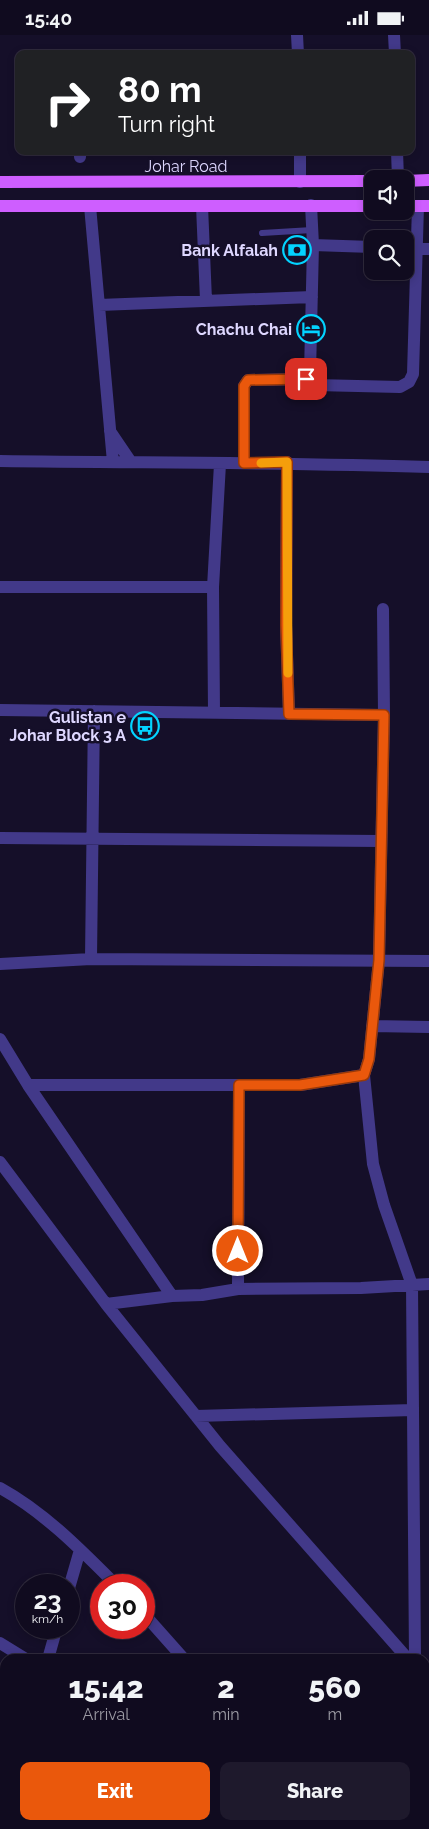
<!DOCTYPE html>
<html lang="en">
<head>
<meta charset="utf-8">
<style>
  :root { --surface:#100b1f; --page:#1e192c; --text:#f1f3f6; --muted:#9c9ba4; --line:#302b3d; --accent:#ea580c }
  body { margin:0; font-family:Raleway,sans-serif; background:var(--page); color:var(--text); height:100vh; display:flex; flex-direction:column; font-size:19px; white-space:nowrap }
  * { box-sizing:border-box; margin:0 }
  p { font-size:16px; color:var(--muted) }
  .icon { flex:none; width:28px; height:28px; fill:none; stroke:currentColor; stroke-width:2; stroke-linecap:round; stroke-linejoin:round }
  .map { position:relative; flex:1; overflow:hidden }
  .panel { position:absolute; left:0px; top:1619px; width:430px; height:176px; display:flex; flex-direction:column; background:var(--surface); border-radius:15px 15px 0 0; box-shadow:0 2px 8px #0003,0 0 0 1px var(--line) }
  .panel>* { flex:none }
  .banner { position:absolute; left:15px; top:15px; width:400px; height:105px; border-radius:10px; box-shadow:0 2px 8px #0003,0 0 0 1px var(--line); background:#202124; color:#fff; overflow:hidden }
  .controls { position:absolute; left:364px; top:135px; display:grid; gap:10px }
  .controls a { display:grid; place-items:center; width:50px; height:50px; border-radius:10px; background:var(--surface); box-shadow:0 2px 8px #0003,0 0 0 1px var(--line); font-size:25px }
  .speed { position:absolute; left:15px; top:1539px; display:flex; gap:10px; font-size:25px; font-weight:700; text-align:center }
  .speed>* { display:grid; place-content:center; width:65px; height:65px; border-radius:50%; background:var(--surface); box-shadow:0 2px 8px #0003,0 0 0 1px var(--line); line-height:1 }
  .speed small { font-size:12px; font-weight:400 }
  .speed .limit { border:8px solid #d22; background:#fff; color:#111 }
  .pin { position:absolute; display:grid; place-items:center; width:42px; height:42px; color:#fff; margin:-21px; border-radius:10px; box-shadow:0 2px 8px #0006 }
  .me { position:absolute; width:55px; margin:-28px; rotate:0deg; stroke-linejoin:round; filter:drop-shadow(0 0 4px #0008) }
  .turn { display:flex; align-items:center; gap:18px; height:105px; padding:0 20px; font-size:22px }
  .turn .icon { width:65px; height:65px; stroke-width:2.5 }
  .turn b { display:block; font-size:35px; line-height:42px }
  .eta { display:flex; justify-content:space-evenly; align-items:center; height:85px; text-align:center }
  .eta b { font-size:30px; font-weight:800; line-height:35px }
  .action { display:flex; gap:10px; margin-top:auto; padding:10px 20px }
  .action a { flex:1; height:58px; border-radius:10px; background:var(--accent); color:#fff; font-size:20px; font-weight:800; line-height:58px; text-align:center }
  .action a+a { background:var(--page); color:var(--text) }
  .status { display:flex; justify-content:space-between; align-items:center; height:35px; padding:0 25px; background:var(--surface); direction:ltr }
  .status svg { height:14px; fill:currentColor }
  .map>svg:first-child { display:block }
</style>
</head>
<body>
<div class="status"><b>15:40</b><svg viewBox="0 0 49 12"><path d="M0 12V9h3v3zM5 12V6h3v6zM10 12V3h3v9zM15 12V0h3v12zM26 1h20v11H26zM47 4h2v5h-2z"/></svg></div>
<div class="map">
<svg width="429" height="1794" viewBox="0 0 429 1794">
  <rect width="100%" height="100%" fill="#150f29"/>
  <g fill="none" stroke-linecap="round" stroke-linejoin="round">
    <path stroke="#423989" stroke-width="6" d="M262 198 312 195"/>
    <path stroke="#423989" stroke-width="12" d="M297 0 298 19
      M394 0 395 19
      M300 116V147
      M397 116 398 144
      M80 122V116
      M90 171 113 427
      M202 171 206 265
      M313 210 372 212
      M405 213 429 214
      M99 270 312 262
      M305 344 315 350 400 352 409 347 413 339 418 171
      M110 396 131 427
      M0 426C143 428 286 427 429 432
      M287 427 286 590 289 679
      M244 428V351L248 345 305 344 310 338 313 210 311 170
      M0 552H213
      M0 675 384 680
      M214 678 213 552 220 429
      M0 803 381 806
      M91 924 94 676
      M0 929 91 924 429 926
      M372 991 429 992
      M0 1004 28 1050 172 1261 202 1260 238 1254 361 1253 429 1249
      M364 1040 373 1129 384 1170 412 1250 415 1624
      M28 1050H300L364 1040 369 1024 379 925 384 680 383 574
      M0 1127 106 1269 172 1261
      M238 1254 239 1050
      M106 1269 220 1411 408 1624
      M196 1381 413 1375
      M0 1453C44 1477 81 1515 116 1550
      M69 1553 80 1515
      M144 1579 184 1624
      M0 1608 26 1624
      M48 1624 57 1592
      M425 1638 429 1641
      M0 1735 5 1740
      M40 1790 43 1794
      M172 1790 175 1794
      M326 1790 329 1794"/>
    <path stroke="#ce5eff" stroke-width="12" d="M405 146 429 145
      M0 147 372 146
      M0 171H372
      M405 171H429"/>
  </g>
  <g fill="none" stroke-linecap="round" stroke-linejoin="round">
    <defs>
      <path id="route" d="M238 1216 239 1050H300L364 1040 369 1024 379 925 384 680 289 679 286 590 287 427 244 428V351L248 345 306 344"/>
    </defs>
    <use href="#route" stroke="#983908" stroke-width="12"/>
    <use href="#route" stroke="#ea580c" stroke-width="9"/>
    <path stroke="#f59e0b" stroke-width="9" d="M261 428 287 427 288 638"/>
  </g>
  <defs>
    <symbol id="bank-ring" viewBox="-11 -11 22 22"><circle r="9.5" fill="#150f29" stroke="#03d3ff" stroke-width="1.5"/><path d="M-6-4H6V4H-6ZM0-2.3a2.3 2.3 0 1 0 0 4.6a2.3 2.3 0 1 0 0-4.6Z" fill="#03d3ff"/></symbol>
    <symbol id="hotel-ring" viewBox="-11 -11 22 22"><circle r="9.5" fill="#150f29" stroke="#03d3ff" stroke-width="1.5"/><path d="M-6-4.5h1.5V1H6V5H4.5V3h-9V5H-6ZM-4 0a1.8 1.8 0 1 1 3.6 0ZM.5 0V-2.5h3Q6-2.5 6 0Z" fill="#03d3ff"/></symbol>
    <symbol id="bus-ring" viewBox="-11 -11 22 22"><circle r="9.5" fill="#150f29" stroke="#03d3ff" stroke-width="1.5"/><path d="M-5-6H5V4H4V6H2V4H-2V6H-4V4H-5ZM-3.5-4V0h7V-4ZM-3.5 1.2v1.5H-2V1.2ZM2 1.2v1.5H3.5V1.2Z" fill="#03d3ff"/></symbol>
  </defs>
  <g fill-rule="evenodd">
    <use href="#bank-ring" x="281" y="199" width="32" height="32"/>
    <use href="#hotel-ring" x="295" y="278" width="32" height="32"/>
    <use href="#bus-ring" x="129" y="675" width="32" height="32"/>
  </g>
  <g text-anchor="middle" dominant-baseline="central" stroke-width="5" stroke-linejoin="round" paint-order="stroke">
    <g font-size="16" fill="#ded7ff" stroke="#150f29">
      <text x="186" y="131">Johar Road</text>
    </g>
    <g font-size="16" font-weight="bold" fill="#ded7ff" stroke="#150f29" text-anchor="end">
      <text x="278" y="215">Bank Alfalah</text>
      <text x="292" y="294">Chachu Chai</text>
      <text x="126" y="682">Gulistan e<tspan x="126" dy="18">Johar Block 3 A</tspan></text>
    </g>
  </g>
</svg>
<div class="controls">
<a><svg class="icon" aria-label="sound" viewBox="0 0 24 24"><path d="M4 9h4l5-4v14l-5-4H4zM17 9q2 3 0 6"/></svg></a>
<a><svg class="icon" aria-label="search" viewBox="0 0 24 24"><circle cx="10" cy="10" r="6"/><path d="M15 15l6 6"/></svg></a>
</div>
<div class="speed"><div>23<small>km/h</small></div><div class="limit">30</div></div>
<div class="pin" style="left:306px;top:344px;background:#d93025"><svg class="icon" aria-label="arrive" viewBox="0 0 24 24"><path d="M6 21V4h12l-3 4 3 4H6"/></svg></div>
<svg class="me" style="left:238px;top:1216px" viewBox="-20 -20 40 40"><circle r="17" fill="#ea580c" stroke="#fff" stroke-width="3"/><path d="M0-11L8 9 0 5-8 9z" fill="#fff"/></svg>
<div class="banner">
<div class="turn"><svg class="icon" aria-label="right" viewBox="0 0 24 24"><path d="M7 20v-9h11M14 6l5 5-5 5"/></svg><div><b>80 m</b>Turn right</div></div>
</div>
<section class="panel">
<div class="eta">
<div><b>15:42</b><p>Arrival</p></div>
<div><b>2</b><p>min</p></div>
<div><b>560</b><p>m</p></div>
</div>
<div class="action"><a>Exit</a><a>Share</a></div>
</section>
</div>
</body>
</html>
